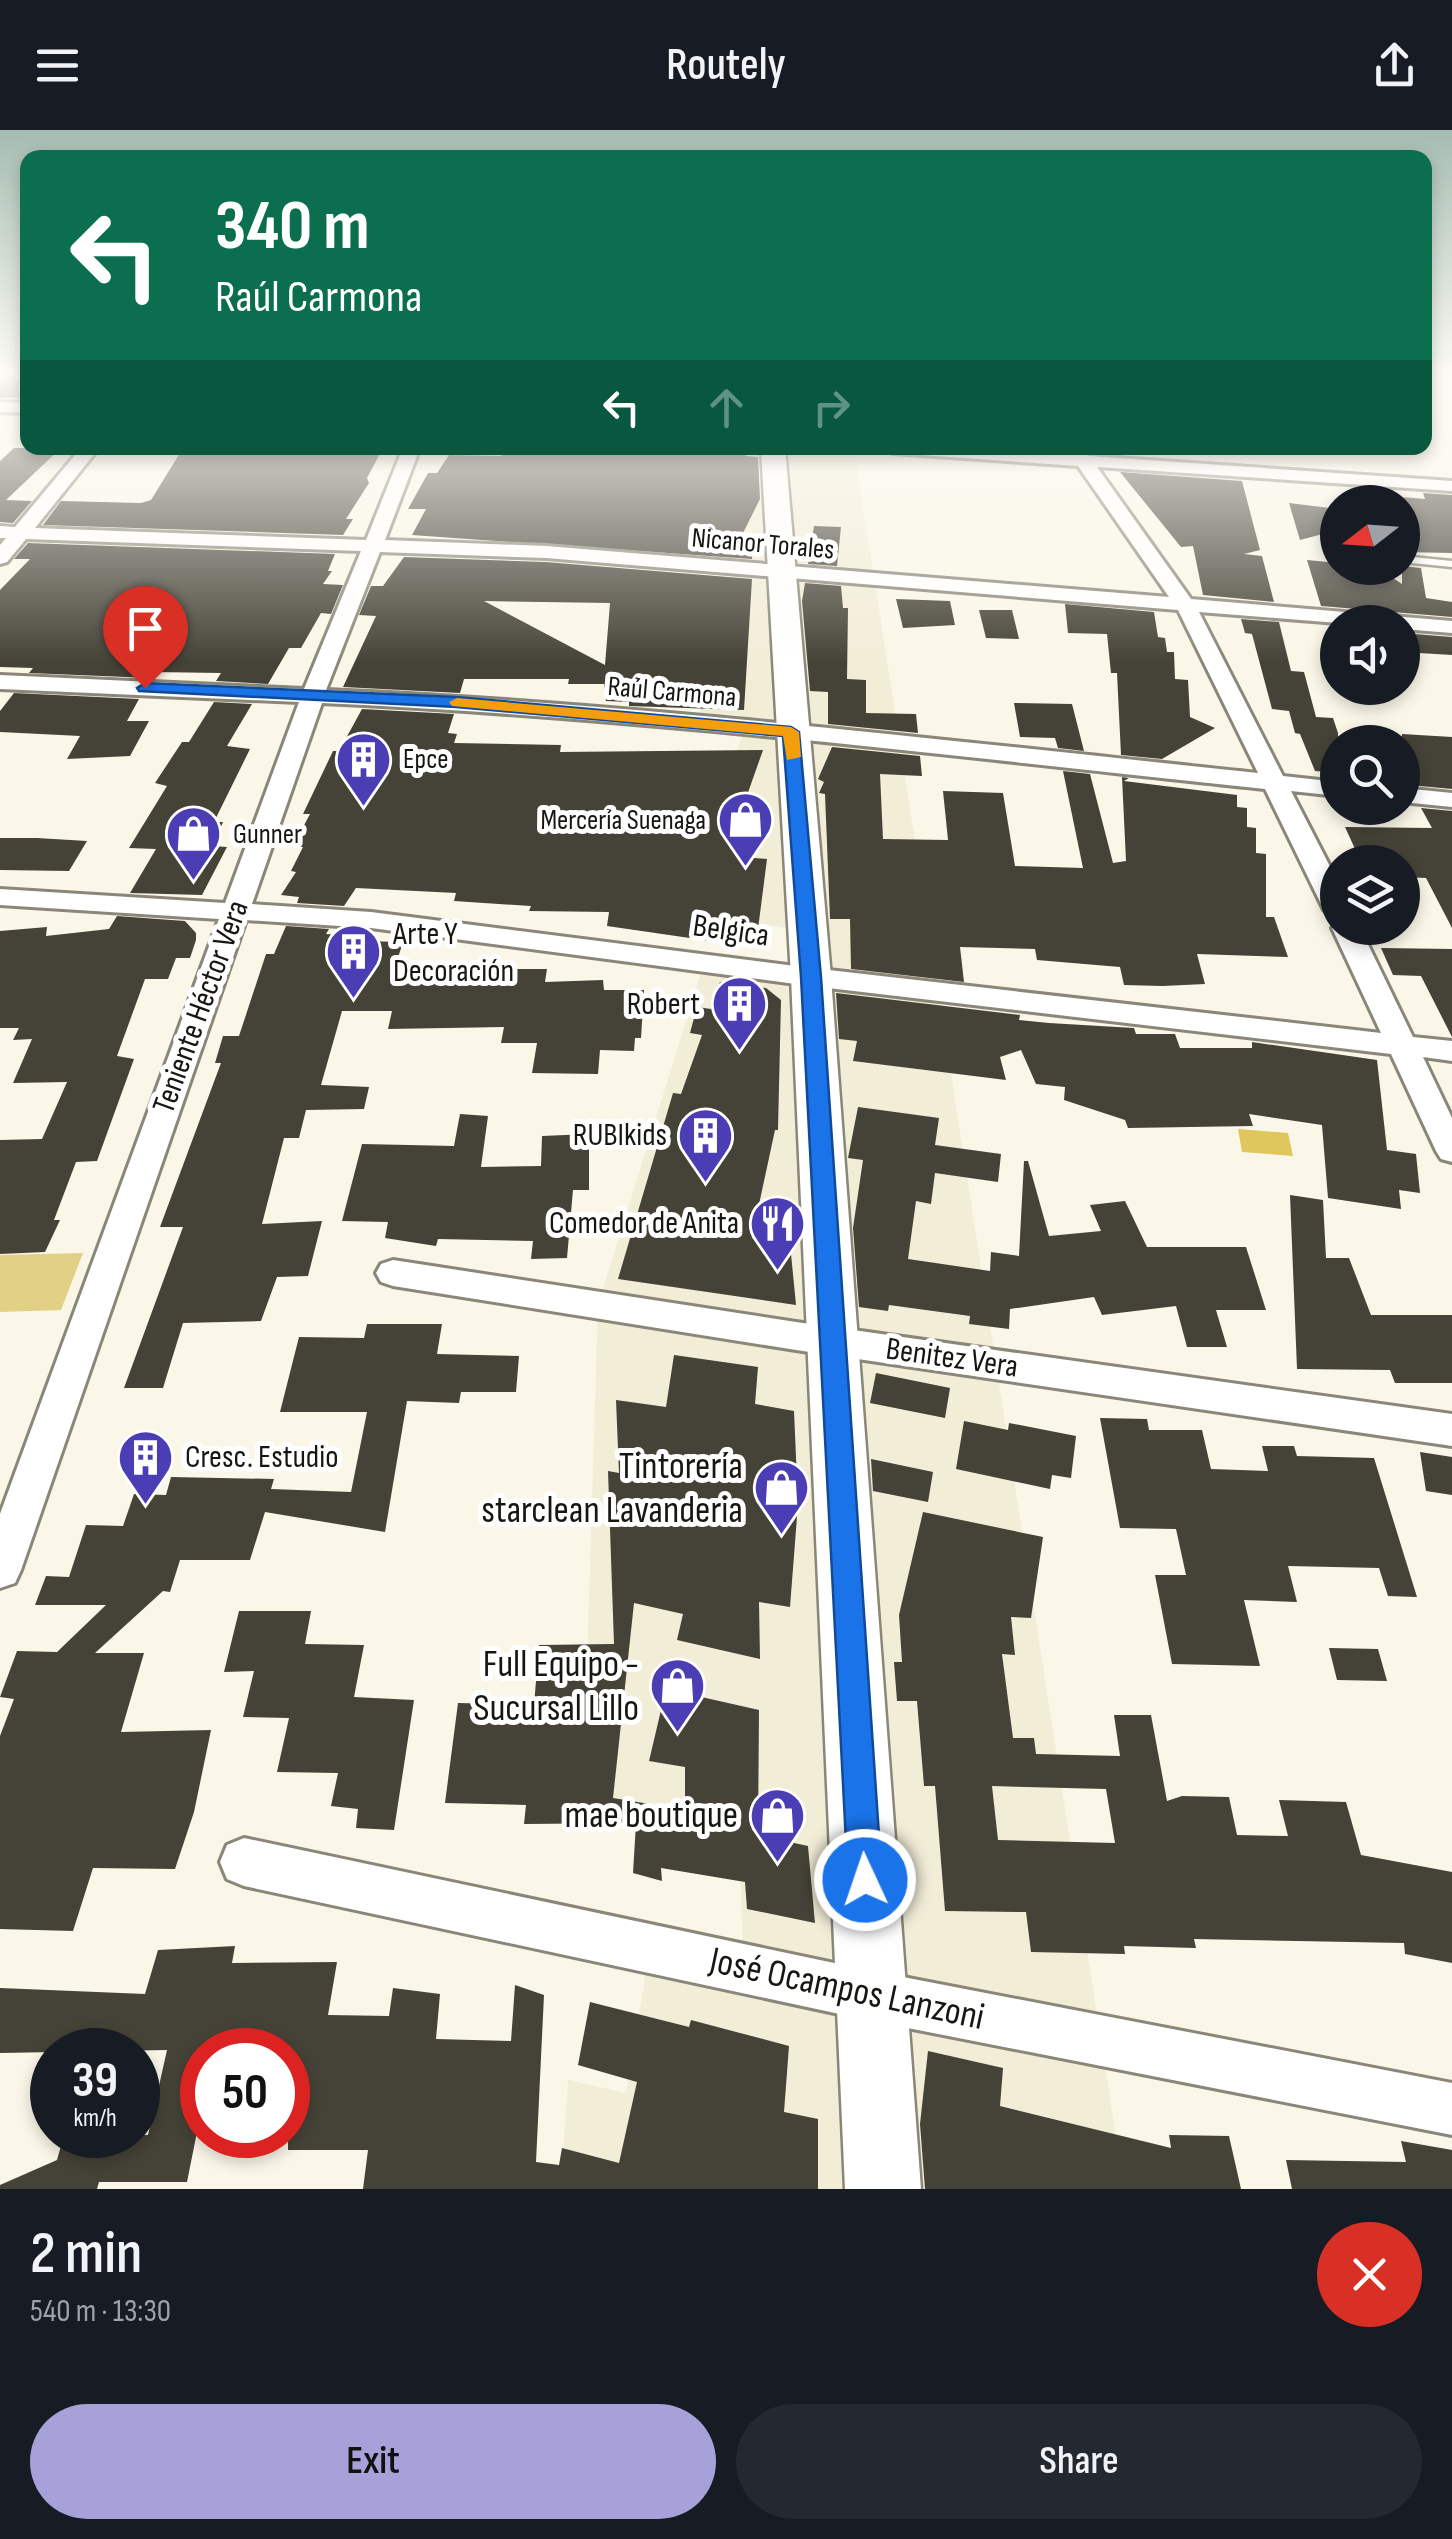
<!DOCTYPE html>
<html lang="en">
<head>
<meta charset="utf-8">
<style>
  :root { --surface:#171b24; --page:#242831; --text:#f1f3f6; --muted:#9ea1a6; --accent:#a6a2d9 }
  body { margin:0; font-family:"Sofia Sans Condensed",sans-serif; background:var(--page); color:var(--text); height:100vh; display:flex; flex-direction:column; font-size:38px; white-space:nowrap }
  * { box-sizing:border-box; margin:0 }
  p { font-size:32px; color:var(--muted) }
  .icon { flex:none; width:55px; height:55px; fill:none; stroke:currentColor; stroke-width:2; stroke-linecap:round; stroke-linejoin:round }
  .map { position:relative; height:2059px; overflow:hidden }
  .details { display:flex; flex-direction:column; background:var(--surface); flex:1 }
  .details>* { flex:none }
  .hud { position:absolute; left:20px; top:20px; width:1412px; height:305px; border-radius:20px; box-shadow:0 5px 15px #0003; background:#0b6e4f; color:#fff; overflow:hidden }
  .needle { width:65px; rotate:253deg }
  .buttons { position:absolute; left:1320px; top:355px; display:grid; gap:20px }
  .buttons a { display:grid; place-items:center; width:100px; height:100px; border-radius:50%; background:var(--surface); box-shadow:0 5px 15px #0003; font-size:50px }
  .speed { position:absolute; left:30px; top:1898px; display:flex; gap:20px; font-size:50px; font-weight:700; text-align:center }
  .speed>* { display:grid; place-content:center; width:130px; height:130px; border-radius:50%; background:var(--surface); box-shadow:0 5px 15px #0003; line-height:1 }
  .speed small { font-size:25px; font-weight:400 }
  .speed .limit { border:15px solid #d22; background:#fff; color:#111 }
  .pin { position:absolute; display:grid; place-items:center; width:85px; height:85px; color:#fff; margin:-102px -42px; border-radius:50% 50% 50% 0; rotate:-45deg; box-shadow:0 0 10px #0007 }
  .pin .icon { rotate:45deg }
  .me { position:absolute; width:110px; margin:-55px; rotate:357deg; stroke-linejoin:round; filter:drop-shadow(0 0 8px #0008) }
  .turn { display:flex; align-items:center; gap:35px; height:210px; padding:0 30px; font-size:45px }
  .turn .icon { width:130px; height:130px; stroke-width:2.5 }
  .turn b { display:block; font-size:70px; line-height:85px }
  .lanes { display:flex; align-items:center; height:95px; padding:0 30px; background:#0003; justify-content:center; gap:50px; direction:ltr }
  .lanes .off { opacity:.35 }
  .round { display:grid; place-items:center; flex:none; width:105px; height:105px; border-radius:52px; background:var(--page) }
  .overview { display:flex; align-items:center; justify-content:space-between; height:170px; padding:0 30px }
  h1 { font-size:60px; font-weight:600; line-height:75px }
  .action { display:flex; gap:20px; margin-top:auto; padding:20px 30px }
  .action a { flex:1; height:115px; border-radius:60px; background:var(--accent); color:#111; font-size:40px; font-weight:600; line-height:115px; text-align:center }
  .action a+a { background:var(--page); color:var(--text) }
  header { display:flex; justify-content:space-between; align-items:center; height:130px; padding:0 30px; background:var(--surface); font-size:45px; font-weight:600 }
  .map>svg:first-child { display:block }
</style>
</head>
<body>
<header><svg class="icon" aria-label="menu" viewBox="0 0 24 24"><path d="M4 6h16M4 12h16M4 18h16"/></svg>Routely<svg class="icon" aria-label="share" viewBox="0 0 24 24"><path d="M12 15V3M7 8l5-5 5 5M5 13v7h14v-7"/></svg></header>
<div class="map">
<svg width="1452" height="2059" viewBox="0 0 1452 2059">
  <rect width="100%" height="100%" fill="#faf7e8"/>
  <path fill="#f2edd7" d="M773 318H854L1124 2059H561L568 1950 626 1963 650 1818 743 1837 739 1692 583 1664 598 1175 704 833 810 847 807 801 637 775 732 634 743 604 696 599 722 471 736 440 662 433 700 359 727 325 773 329Z"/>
  <path fill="#e2d087" d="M83 1123 61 1180 0 1182V1125Z"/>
  <path fill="#e0c75d" d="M1238 999 1288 1003 1293 1026 1242 1022Z"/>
  <path fill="#454237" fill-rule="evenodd" d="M0 245H28V267L0 268Z
    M14 318H61L6 370 32 371 13 393 0 392V331Z
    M183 318H383L367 348 369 353 346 389H353L343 405 43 395 61 371 141 373 151 370Z
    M504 318H748L746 326 758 327 760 369 741 407 752 408V429L412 405 426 379H408L428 343H437L449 325 501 326Z
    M1120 342 1242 351 1260 420 1244 424 1262 426 1274 472 1203 465 1193 416 1181 417Z
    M1423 363 1452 365V423L1402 422V367L1425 369Z
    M1289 373 1338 379V400L1300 410Z
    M814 396 841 397 837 436 808 434Z
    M28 413 335 424 328 441H332L323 454 343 455 331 484 321 483 301 518H289L268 554 216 551 221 543 153 542 150 548 29 543 33 538 0 537V460L30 429H14Z
    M404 427 546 432 752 449 744 580 629 576V572L606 571 604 554H568L569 549H464L460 563 343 557 376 486 359 485 371 456H383ZM484 471 610 473 605 535Z
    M1307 430 1338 433V443L1393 448 1402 454V436L1421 438 1426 468 1452 472V487L1321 476Z
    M805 453 841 456 843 478H848L847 549 866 550V583L916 584 918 603 828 594V562L810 561 802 471Z
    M896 469 950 471 955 495 903 498Z
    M1065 474 1154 482 1158 507 1165 508 1167 522H1174L1175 549 1188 550 1190 587 1215 598 1162 629 1121 625 1117 543H1111L1107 504 1068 503Z
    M979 480H1012L1019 509 986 508Z
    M1241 489 1279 492 1291 541 1304 542 1316 587 1333 588 1338 603V643L1315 641 1300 604 1295 603 1289 581 1272 579 1252 504 1245 503Z
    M1402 503 1452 507V525L1402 522Z
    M14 563 139 569 127 591H149L130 626 67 629 80 606 0 602V581Z
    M214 572 252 574 227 616 250 619 214 692H223L212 716 227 717 202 765 130 763 156 719 129 718 167 656 155 653 182 612H189Z
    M1014 573 1072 574 1084 621 1058 618 1055 608 1020 607Z
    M362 579 454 584 448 603 457 604 454 613 561 615 560 622 763 620 733 705 759 707 754 728 767 729 758 799 752 817 607 796 609 782 529 781 531 776 454 771 456 763 356 758 344 776 297 773 299 767 281 765 296 742 291 741 303 717 293 716 310 684H303L333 621H339Z
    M1402 604 1452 607V659L1409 655 1402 642Z
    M832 617 920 626 922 646 880 644 883 709 948 710 943 661 1003 663 1015 736 1083 738 1063 641 1090 644 1113 733 1126 731 1122 647 1129 648 1124 651 1237 665V677L1247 678V697L1256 698V723L1266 724V787H1274L1288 827 1197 824 1205 854 1163 856 1124 855 1120 837 1037 830 1035 819 960 817 964 852 851 839 850 789H830L825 664 819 663 824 652 818 649Z
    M1421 678 1452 681V798L1426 748 1402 747V732H1361L1345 697 1432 698Z
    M0 708H37L87 711 69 741 0 740Z
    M117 786 185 791 196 803V810L190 828H176L168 849H145L117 926 134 929 97 1031 76 1032 54 1090H60L45 1122 0 1124V1010L42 1009 67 952 13 953 32 909 13 910 19 898H0V801L47 797 46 806 109 799Z
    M286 796 329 799 326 804 363 807 361 811 403 812 394 840 456 841 454 850H514L516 839H547L545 852 603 850 604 860H644L641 908H635L634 921 600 920 598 944 532 943 537 913H501L504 897 388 899 392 881H342L321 955 369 957 364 979 306 980 299 1008H284L262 1094 322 1091 308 1146 277 1147 261 1191 183 1193 163 1258H124L183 1097H160L221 933H215L223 906H239L266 824H274Z
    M1381 818 1452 819V907L1421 846 1393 845Z
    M720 852 766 858 781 870 778 1000H775L758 1079 787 1083 796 1175 618 1149 673 963 681 964 702 905 690 903 697 877 711 879Z
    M836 863 1020 885 1019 890 1049 893 1134 898 1136 904H1175L1180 918H1252V912L1377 930 1387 1020 1416 1024 1420 1063 1399 1060 1401 1079 1328 1068 1322 995 1249 984 1253 996 1128 998 1125 990 1064 970 1065 957 1036 954 1021 920 1000 927 1006 950 853 931 857 911 839 909Z
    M858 977 939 988 935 1015 1001 1024 998 1052 935 1043 931 1074 916 1071 908 1129 990 1141 991 1122 1019 1126 1024 1031H1028L1049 1106 1101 1101 1090 1075 1125 1071 1147 1117H1246L1266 1180H1216L1227 1217H1187L1176 1176 1102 1185 1094 1167 1010 1179 1009 1199 969 1194 970 1186 889 1175 888 1181 859 1177 853 1098 863 1030 848 1028Z
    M460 984 488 986 481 1037 541 1036 542 1006 589 1004V1060H573L567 1128 531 1129 533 1111 438 1109 436 1116 385 1108 388 1092 342 1091 362 1014 454 1016Z
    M1290 1065 1323 1070 1326 1128H1349L1371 1185H1452V1253H1395L1390 1240 1297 1239Z
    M367 1194H442L437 1224 519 1226 516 1262H461L459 1273 407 1271 385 1402 265 1382 250 1430H180L170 1462 163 1461 95 1523H144L121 1602 211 1600 194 1682 175 1739 93 1738 73 1801 0 1799V1606L14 1569 0 1567 17 1521 57 1522 106 1475H35L46 1446 69 1447 86 1395 123 1396 134 1364 166 1365 171 1347 274 1349 271 1359 351 1362 367 1282H280L299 1207 364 1208Z
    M674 1225 758 1237 755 1274 794 1281 798 1374 790 1477 759 1472 760 1529 677 1510 683 1484 634 1473 613 1668 680 1679 679 1689 685 1690V1637L649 1631 666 1559 759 1580 758 1705 808 1716 815 1793 747 1779 745 1752 661 1738 662 1751 633 1743 636 1693 524 1694 526 1675 445 1673 458 1573 534 1575 539 1515 614 1514 608 1341 619 1343 616 1270 666 1277Z
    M876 1243 950 1258 945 1288 870 1273Z
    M1100 1288 1147 1289 1149 1300H1202L1211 1339 1268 1341 1262 1316H1294L1297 1326 1374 1328 1417 1467 1388 1466 1379 1438 1288 1436 1297 1472 1244 1470 1260 1536 1172 1534 1155 1445H1186L1176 1399 1120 1398Z
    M964 1291 1008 1300 1009 1293 1076 1306 1071 1348 1052 1345 1050 1359 956 1339Z
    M1420 1322 1452 1327V1365L1426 1361Z
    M871 1329 933 1342 928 1372 873 1361Z
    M923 1382 1043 1407 1031 1488 1011 1487 1015 1525 1002 1524 1013 1608H1034L1036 1624 1120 1626 1114 1585H1151L1167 1671 1182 1666 1229 1667 1237 1705 1288 1706 1279 1670 1346 1672 1361 1725 1452 1742V1833L1405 1824 1404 1813 1194 1809 1196 1818 1124 1816 1125 1824 1031 1822 1026 1782 945 1781 935 1656H924L917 1571H897L894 1532H902L899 1485ZM992 1656 1106 1659 1115 1713 998 1710Z
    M239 1481H311L305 1514 364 1515 354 1567 414 1570 394 1700 356 1698 358 1679 331 1676 338 1643 277 1642 289 1588 243 1587 254 1541 224 1542Z
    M1329 1518 1378 1519 1387 1551 1337 1550Z
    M235 1816 232 1833 337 1832 328 1885 389 1886 393 1858 440 1864 436 1909 511 1911 515 1855 544 1865 536 2032 559 2035 562 2018 619 2033 637 1952 578 1935 590 1872 689 1897 691 1890 789 1916 784 1982 818 1989V2059H363L368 2020H288V1920H202V1977L187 2052H99L97 2059H0V2055L57 2030 64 2005H148L167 1920 0 1923V1858L145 1864 158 1820Z
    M928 1921 1003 1938 1000 1976 1171 2018 1169 2005 1229 2006 1241 2059H925L920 1994Z
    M1401 2011 1452 2020V2059H1292L1286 2030 1406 2032Z"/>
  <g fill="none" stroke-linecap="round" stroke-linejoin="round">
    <defs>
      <path id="lane" d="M1402 426 1452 431V437L1402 432Z"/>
      <path id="street" d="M0 272 28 273V283L0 282Z
        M81 318H99L35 398 366 410 403 318H420L385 410 546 416 1169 467 1078 336 892 323 883 318H961L1070 325 1066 318H1082L1089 326 1452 351V361L1097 337 1191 469 1452 491V503L1402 499V492L1338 493 1199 482 1283 646 1338 652V666L1291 661 1338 752V788L1324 780 1265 659C951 626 637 587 322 573L252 774 371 782 811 838 1381 903 1332 798 1338 792V798H1360L1413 907 1452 911V931L1423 927 1452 988V1032L1441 1029 1436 1021 1391 924 811 856 371 798 246 790 21 1440 15 1453 0 1458V1384L219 789 0 775V759L225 773 299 572 0 559V545L304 559 361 421 26 409 7 432 0 434V415L6 408H0V396L15 397ZM380 422 546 428 1178 480 1258 643C948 611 638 573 326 560Z
        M1402 658 1452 663V677L1402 672Z
        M393 1130 796 1192 1452 1284V1316L796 1220 393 1156 381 1152 376 1143 381 1134Z
        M244 1708 872 1841 1452 1953V2005L872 1891 244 1756 227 1749 220 1732 227 1715Z"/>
      <path id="secondary" d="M761 318H785L831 847 921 2059H845L791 847Z"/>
    </defs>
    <use href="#lane" stroke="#8a8779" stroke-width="5"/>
    <use href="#street" stroke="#8a8779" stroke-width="6"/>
    <use href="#secondary" stroke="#8a8779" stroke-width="5"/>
    <use href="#lane" fill="#fff" fill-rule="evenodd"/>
    <use href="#street" fill="#fff" fill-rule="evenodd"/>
    <use href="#secondary" fill="#fff" fill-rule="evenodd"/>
  </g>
  <linearGradient id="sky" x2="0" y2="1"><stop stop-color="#a5bcb0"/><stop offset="0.46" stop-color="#fdfbf5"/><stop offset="1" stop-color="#fdfbf5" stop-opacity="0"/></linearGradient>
  <rect width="1452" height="533" fill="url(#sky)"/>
  <path fill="#1a73e8" stroke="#114b97" stroke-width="2.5" d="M145 553 456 567 791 597 799 602 821 847 882 1750 877 1762 865 1767 853 1762 848 1750 801 847 783 606 456 577 139 561 137 558Z"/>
  <path fill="#f59e0b" d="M457 568 791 597 799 602 801 627 787 630 783 606 452 576 449 572Z"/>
  <defs>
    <symbol id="building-pin" viewBox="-11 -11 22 30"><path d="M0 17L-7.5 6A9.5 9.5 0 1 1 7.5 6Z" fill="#4b3eb5" stroke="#fff"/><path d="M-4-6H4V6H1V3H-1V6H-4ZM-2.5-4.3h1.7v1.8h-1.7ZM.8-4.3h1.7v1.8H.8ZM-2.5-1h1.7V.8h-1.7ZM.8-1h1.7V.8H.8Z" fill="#fff"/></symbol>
    <symbol id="shop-pin" viewBox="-11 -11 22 30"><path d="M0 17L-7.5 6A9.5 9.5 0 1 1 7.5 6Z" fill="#4b3eb5" stroke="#fff"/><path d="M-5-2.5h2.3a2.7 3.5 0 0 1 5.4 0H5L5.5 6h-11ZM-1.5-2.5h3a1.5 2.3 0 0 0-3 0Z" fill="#fff"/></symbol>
    <symbol id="restaurant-pin" viewBox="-11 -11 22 30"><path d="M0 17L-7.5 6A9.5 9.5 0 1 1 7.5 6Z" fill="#4b3eb5" stroke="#fff"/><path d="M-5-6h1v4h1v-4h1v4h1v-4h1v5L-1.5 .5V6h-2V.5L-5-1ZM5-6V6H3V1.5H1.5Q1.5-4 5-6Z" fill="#fff"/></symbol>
  </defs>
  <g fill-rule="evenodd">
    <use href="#building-pin" x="332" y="598" width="63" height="86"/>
    <use href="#shop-pin" x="714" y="658" width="63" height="86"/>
    <use href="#shop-pin" x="162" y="672" width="63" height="86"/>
    <use href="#building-pin" x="322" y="790" width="63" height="86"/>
    <use href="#building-pin" x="708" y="842" width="63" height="86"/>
    <use href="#building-pin" x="674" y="974" width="63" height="86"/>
    <use href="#restaurant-pin" x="746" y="1062" width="63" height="86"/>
    <use href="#building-pin" x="114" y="1296" width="63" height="86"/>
    <use href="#shop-pin" x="750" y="1326" width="63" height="86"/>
    <use href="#shop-pin" x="646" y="1524" width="63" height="86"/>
    <use href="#shop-pin" x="746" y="1654" width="63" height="86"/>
  </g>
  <g text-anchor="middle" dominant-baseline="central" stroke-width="10" stroke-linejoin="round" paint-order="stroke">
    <g font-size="28" fill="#171611" stroke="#fff">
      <text transform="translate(763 414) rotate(5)">Nicanor Torales</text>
      <text transform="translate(672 562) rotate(5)">Raúl Carmona</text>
    </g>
    <g font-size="28" fill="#171611" stroke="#fff" text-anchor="start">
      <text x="403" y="629">Epce</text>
      <text x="706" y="690" text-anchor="end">Mercería Suenaga</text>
      <text x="233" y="704">Gunner</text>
    </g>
    <g font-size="32" fill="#171611" stroke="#fff">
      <text transform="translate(731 801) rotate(8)">Belgica</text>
      <text transform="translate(201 877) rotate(-70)">Teniente Héctor Vera</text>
      <text transform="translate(952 1228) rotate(8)">Benitez Vera</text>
    </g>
    <g font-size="32" fill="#171611" stroke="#fff" text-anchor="end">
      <text x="393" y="804" text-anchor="start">Arte Y<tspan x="393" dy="37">Decoración</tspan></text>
      <text x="700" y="874">Robert</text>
      <text x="667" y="1005">RUBIkids</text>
      <text x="739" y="1093">Comedor de Anita</text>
      <text x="185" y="1327" text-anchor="start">Cresc. Estudio</text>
    </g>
    <g font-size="38" fill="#171611" stroke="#fff" text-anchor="end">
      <text x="743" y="1336">Tintorería<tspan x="743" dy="44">starclean Lavanderia</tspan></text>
      <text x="639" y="1534">Full Equipo -<tspan x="639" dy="44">Sucursal Lillo</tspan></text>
      <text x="738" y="1685">mae boutique</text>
    </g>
    <g font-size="38" fill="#171611" stroke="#fff">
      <text transform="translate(847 1859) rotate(12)">José Ocampos Lanzoni</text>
    </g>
  </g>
</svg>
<div class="buttons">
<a><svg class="needle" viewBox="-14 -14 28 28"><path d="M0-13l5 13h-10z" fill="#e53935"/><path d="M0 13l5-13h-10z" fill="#9ea1a6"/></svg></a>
<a><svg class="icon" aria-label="sound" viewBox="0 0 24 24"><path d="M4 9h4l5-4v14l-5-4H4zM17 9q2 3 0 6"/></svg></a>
<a><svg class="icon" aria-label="search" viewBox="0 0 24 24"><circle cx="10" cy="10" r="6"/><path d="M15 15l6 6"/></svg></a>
<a><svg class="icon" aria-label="layers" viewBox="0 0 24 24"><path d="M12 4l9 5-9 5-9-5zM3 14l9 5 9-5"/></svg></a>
</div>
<div class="speed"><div>39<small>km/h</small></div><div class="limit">50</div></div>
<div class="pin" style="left:145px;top:558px;background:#d93025"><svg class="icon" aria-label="arrive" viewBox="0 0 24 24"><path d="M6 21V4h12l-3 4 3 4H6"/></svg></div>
<svg class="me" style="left:865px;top:1750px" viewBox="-20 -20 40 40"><circle r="17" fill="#1a73e8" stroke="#fff" stroke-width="3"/><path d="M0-11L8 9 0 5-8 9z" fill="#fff"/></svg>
<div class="hud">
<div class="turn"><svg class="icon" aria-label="left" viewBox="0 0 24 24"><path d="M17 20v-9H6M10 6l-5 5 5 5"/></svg><div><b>340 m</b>Raúl Carmona</div></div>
<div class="lanes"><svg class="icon" aria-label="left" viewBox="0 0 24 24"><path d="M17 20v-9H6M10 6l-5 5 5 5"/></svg><svg class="icon off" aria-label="ahead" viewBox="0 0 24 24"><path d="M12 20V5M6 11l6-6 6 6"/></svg><svg class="icon off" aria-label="right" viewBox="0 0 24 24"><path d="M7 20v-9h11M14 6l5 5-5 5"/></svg></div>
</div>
</div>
<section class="details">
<div class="overview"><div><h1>2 min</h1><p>540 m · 13:30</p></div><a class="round" style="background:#d93025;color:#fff"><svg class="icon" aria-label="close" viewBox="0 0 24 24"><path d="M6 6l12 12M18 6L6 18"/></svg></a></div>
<div class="action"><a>Exit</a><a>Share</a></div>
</section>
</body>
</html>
